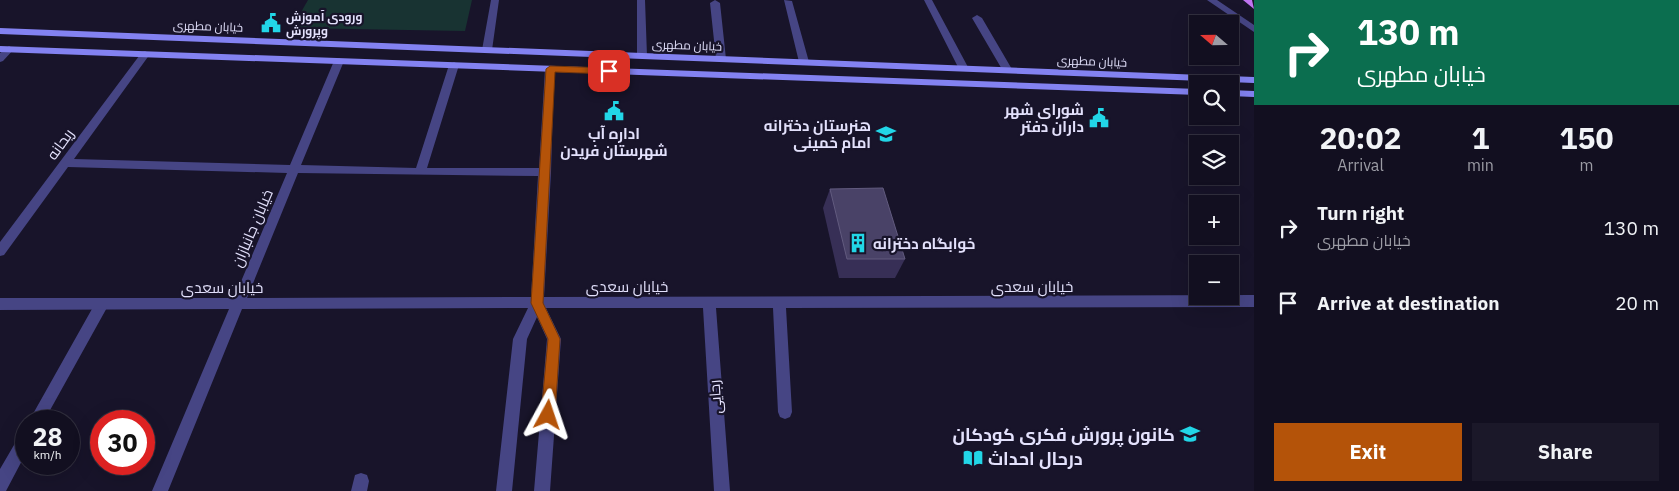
<!DOCTYPE html>
<html lang="en">
<head>
<meta charset="utf-8">
<style>
  :root { --surface:#120f20; --page:#1b1829; --text:#f1f3f6; --muted:#9c9ca5; --line:#312f3e; --accent:#b45309 }
  body { margin:0; font-family:"IBM Plex Sans",Cairo,sans-serif; background:var(--page); color:var(--text); height:100vh; display:flex; flex-direction:column; font-size:19px; white-space:nowrap }
  * { box-sizing:border-box; margin:0 }
  p { font-size:16px; color:var(--muted) }
  .icon { flex:none; width:28px; height:28px; fill:none; stroke:currentColor; stroke-width:2; stroke-linecap:round; stroke-linejoin:round }
  .map { position:relative; flex:1; overflow:hidden }
  .sheet { display:flex; flex-direction:column; background:var(--surface); width:425px }
  .sheet>* { flex:none }
  .banner { background:#0b6e4f; color:#fff; overflow:hidden }
  .needle { width:32px; rotate:290deg }
  .fabs { position:absolute; left:1189px; top:15px; display:grid; gap:10px }
  .fabs a { display:grid; place-items:center; width:50px; height:50px; border-radius:0px; background:var(--surface); box-shadow:0 5px 20px #0002,0 0 0 1px var(--line); font-size:25px }
  .speed { position:absolute; left:15px; top:410px; display:flex; gap:10px; font-size:25px; font-weight:700; text-align:center }
  .speed>* { display:grid; place-content:center; width:65px; height:65px; border-radius:50%; background:var(--surface); box-shadow:0 5px 20px #0002,0 0 0 1px var(--line); line-height:1 }
  .speed small { font-size:12px; font-weight:400 }
  .speed .limit { border:8px solid #d22; background:#fff; color:#111 }
  .pin { position:absolute; display:grid; place-items:center; width:42px; height:42px; color:#fff; margin:-21px; border-radius:10px; box-shadow:0 2px 8px #0006 }
  .me { position:absolute; width:55px; margin:-28px; rotate:5deg; stroke-linejoin:round; filter:drop-shadow(0 0 4px #0008) }
  .turn { display:flex; align-items:center; gap:18px; height:105px; padding:0 20px; font-size:22px }
  .turn .icon { width:65px; height:65px; stroke-width:2.5 }
  .turn b { display:block; font-size:35px; line-height:42px }
  .eta { display:flex; justify-content:space-evenly; align-items:center; height:85px; text-align:center }
  .eta b { font-size:30px; font-weight:700; line-height:35px }
  .primary-button { display:flex; gap:10px; margin-top:auto; padding:10px 20px }
  .primary-button a { flex:1; height:58px; border-radius:0px; background:var(--accent); color:#fff; font-size:20px; font-weight:700; line-height:58px; text-align:center }
  .primary-button a+a { background:var(--page); color:var(--text) }
  ul { padding:0; list-style:none }
  li { display:flex; align-items:center; gap:15px; height:75px; padding:0 20px }
  li div { flex:1 }
  li b { display:block; font-size:19px }
  li em { font-style:normal }
  main { display:flex; flex:1; min-height:0 }
  .map>svg:first-child { display:block }
</style>
</head>
<body>
<main>
<div class="map">
<svg width="1254" height="491" viewBox="0 0 1254 491">
  <rect width="100%" height="100%" fill="#18142a"/>
  <path fill="#183332" d="M308 0H472L465 31 292 28Z"/>
  <g fill="none" stroke-linecap="round" stroke-linejoin="round">
    <path fill="#464584" fill-rule="evenodd" d="M1207 0H1217L1254 25V32Z
      M102 298 107 300 109 304 44 421H29L97 300Z
      M26 431V453L6 491H0V469L21 433Z"/>
    <path fill="#464584" fill-rule="evenodd" d="M491 0H499L492 50 487 53 482 50Z
      M637 0H645L647 56 642 59 637 56Z
      M715 0 720 3 726 59 721 62 716 59 710 3Z
      M784 0 792 1 809 62 807 64H801L799 62Z
      M924 0H932L969 69 968 71H960L959 69Z
      M977 15 982 18 1013 71 1012 73H1004L1003 71 972 18Z
      M9 46 14 49 3 61 0 62V53Z
      M145 51 150 54 74 159 290 165 334 61 339 58 344 61 301 165 416 168 449 65 454 62 459 65 427 168H539L545 69 546 67H554L551 172 544 297 1254 295V307L786 308 792 412 790 417 785 419 780 417 778 412 773 308H716L730 491H714L703 308H546L561 339 550 491H534L547 339 537 317 527 339 512 491H496L513 339 528 308 242 309 168 491H152L229 309 0 310V298H234L287 173 68 167 4 255 0 256V242L142 52ZM298 173 538 176 531 297 247 298Z
      M361 473 367 475 369 481 367 491H351L355 475Z"/>
    <path fill="#8382f1" fill-rule="evenodd" d="M0 28 1254 77V83L0 34Z
      M0 46 1198 89V95L0 52Z
      M1230 90 1254 91V97L1230 96Z"/>
    <path fill="#bf74f0" fill-rule="evenodd" d="M1243 0H1252L1254 9Z"/>
  </g>
  <path fill="#372f56" d="M830 189 905 259 895 278H839L823 208Z"/>
  <path fill="#494267" stroke="#625b7f" d="M883 188 905 259H847L830 189Z"/>
  <path fill="#b45309" stroke="#753606" d="M550 66 609 68 614 71 609 74 555 72 543 303 560 339 555 415 553 419 548 421 543 419 541 415 548 339 531 303 546 69Z"/>
  <defs>
    <symbol id="civic-bare" viewBox="-9 -9 18 18"><path d="M-.6-6.5H3V-4.5H.6V-3L4-1V1h2V6H-6V1h2V-1L-.6-3ZM-1.2 2.5V6h2.4V2.5Z" fill="#22d6e7" stroke="#18142a" stroke-width="2.5" paint-order="stroke"/></symbol>
    <symbol id="school-bare" viewBox="-9 -9 18 18"><path d="M0-5L7-2L0 1L-7-2ZM-4 1L0 2.5L4 1V4Q0 6-4 4Z" fill="#22d6e7" stroke="#18142a" stroke-width="2.5" paint-order="stroke"/></symbol>
    <symbol id="building-bare" viewBox="-9 -9 18 18"><path d="M-4-6H4V6H1V3H-1V6H-4ZM-2.5-4.3h1.7v1.8h-1.7ZM.8-4.3h1.7v1.8H.8ZM-2.5-1h1.7V.8h-1.7ZM.8-1h1.7V.8H.8Z" fill="#22d6e7" stroke="#18142a" stroke-width="2.5" paint-order="stroke"/></symbol>
    <symbol id="library-bare" viewBox="-9 -9 18 18"><path d="M-6-4Q-3-5.5-.7-3.5V5Q-3 3-6 4ZM6-4Q3-5.5 .7-3.5V5Q3 3 6 4Z" fill="#22d6e7" stroke="#18142a" stroke-width="2.5" paint-order="stroke"/></symbol>
  </defs>
  <g fill-rule="evenodd">
    <use href="#civic-bare" x="257" y="9" width="28" height="28"/>
    <use href="#civic-bare" x="600" y="97" width="28" height="28"/>
    <use href="#civic-bare" x="1085" y="104" width="28" height="28"/>
    <use href="#school-bare" x="872" y="120" width="28" height="28"/>
    <use href="#building-bare" x="844" y="229" width="28" height="28"/>
    <use href="#school-bare" x="1176" y="420" width="28" height="28"/>
    <use href="#library-bare" x="959" y="444" width="28" height="28"/>
  </g>
  <g text-anchor="middle" dominant-baseline="central" stroke-width="4.5" stroke-linejoin="round" paint-order="stroke">
    <g font-size="12" font-weight="bold" fill="#e3e1fc" stroke="#18142a" text-anchor="start">
      <text x="286" y="16">ورودی آموزش<tspan x="286" dy="14">وپرورش</tspan></text>
    </g>
    <g font-size="12" fill="#e3e1fc" stroke="#18142a">
      <text transform="translate(208 26) rotate(2)">خیابان مطهری</text>
      <text transform="translate(687 45) rotate(2)">خیابان مطهری</text>
      <text transform="translate(1092 61) rotate(2)">خیابان مطهری</text>
    </g>
    <g font-size="15" font-weight="bold" fill="#e3e1fc" stroke="#18142a" text-anchor="end">
      <text x="1084" y="109">شورای شهر<tspan x="1084" dy="17">داران دفتر</tspan></text>
      <text x="871" y="125">هنرستان دخترانه<tspan x="871" dy="17">امام خمینی</tspan></text>
      <text x="614" y="133" text-anchor="middle">اداره آب<tspan x="614" dy="17">شهرستان فریدن</tspan></text>
      <text x="873" y="243" text-anchor="start">خوابگاه دخترانه</text>
    </g>
    <g font-size="15" fill="#e3e1fc" stroke="#18142a">
      <text transform="translate(60 144) rotate(-54)">ریحانه</text>
      <text transform="translate(252 228) rotate(-67)">خیابان جانبازان</text>
      <text x="627" y="286">خیابان سعدی</text>
      <text x="1032" y="286">خیابان سعدی</text>
      <text x="222" y="287">خیابان سعدی</text>
      <text transform="translate(715 397) rotate(-94)">رجایی</text>
    </g>
    <g font-size="18" font-weight="bold" fill="#e3e1fc" stroke="#18142a" text-anchor="end">
      <text x="1175" y="434">کانون پرورش فکری کودکان</text>
      <text x="988" y="458" text-anchor="start">درحال احداث</text>
    </g>
  </g>
</svg>
<div class="fabs">
<a><svg class="needle" viewBox="-14 -14 28 28"><path d="M0-13l5 13h-10z" fill="#e53935"/><path d="M0 13l5-13h-10z" fill="#9c9ca5"/></svg></a>
<a><svg class="icon" aria-label="search" viewBox="0 0 24 24"><circle cx="10" cy="10" r="6"/><path d="M15 15l6 6"/></svg></a>
<a><svg class="icon" aria-label="layers" viewBox="0 0 24 24"><path d="M12 4l9 5-9 5-9-5zM3 14l9 5 9-5"/></svg></a>
<a>+</a>
<a>−</a>
</div>
<div class="speed"><div>28<small>km/h</small></div><div class="limit">30</div></div>
<div class="pin" style="left:609px;top:71px;background:#d93025"><svg class="icon" aria-label="arrive" viewBox="0 0 24 24"><path d="M6 21V4h12l-3 4 3 4H6"/></svg></div>
<svg class="me" style="left:548px;top:415px" viewBox="-20 -20 40 40"><path d="M0-17L14 15 0 8-14 15z" fill="#b45309" stroke="#fff" stroke-width="4"/></svg>
</div>
<section class="sheet">
<div class="banner">
<div class="turn"><svg class="icon" aria-label="right" viewBox="0 0 24 24"><path d="M7 20v-9h11M14 6l5 5-5 5"/></svg><div><b>130 m</b>خیابان مطهری</div></div>
</div>
<div class="eta">
<div><b>20:02</b><p>Arrival</p></div>
<div><b>1</b><p>min</p></div>
<div><b>150</b><p>m</p></div>
</div>
<ul>
<li><svg class="icon" aria-label="right" viewBox="0 0 24 24"><path d="M7 20v-9h11M14 6l5 5-5 5"/></svg><div><b>Turn right</b><p>خیابان مطهری</p></div><em>130 m</em></li>
<li><svg class="icon" aria-label="arrive" viewBox="0 0 24 24"><path d="M6 21V4h12l-3 4 3 4H6"/></svg><div><b>Arrive at destination</b></div><em>20 m</em></li>
</ul>
<div class="primary-button"><a>Exit</a><a>Share</a></div>
</section>
</main>
</body>
</html>
